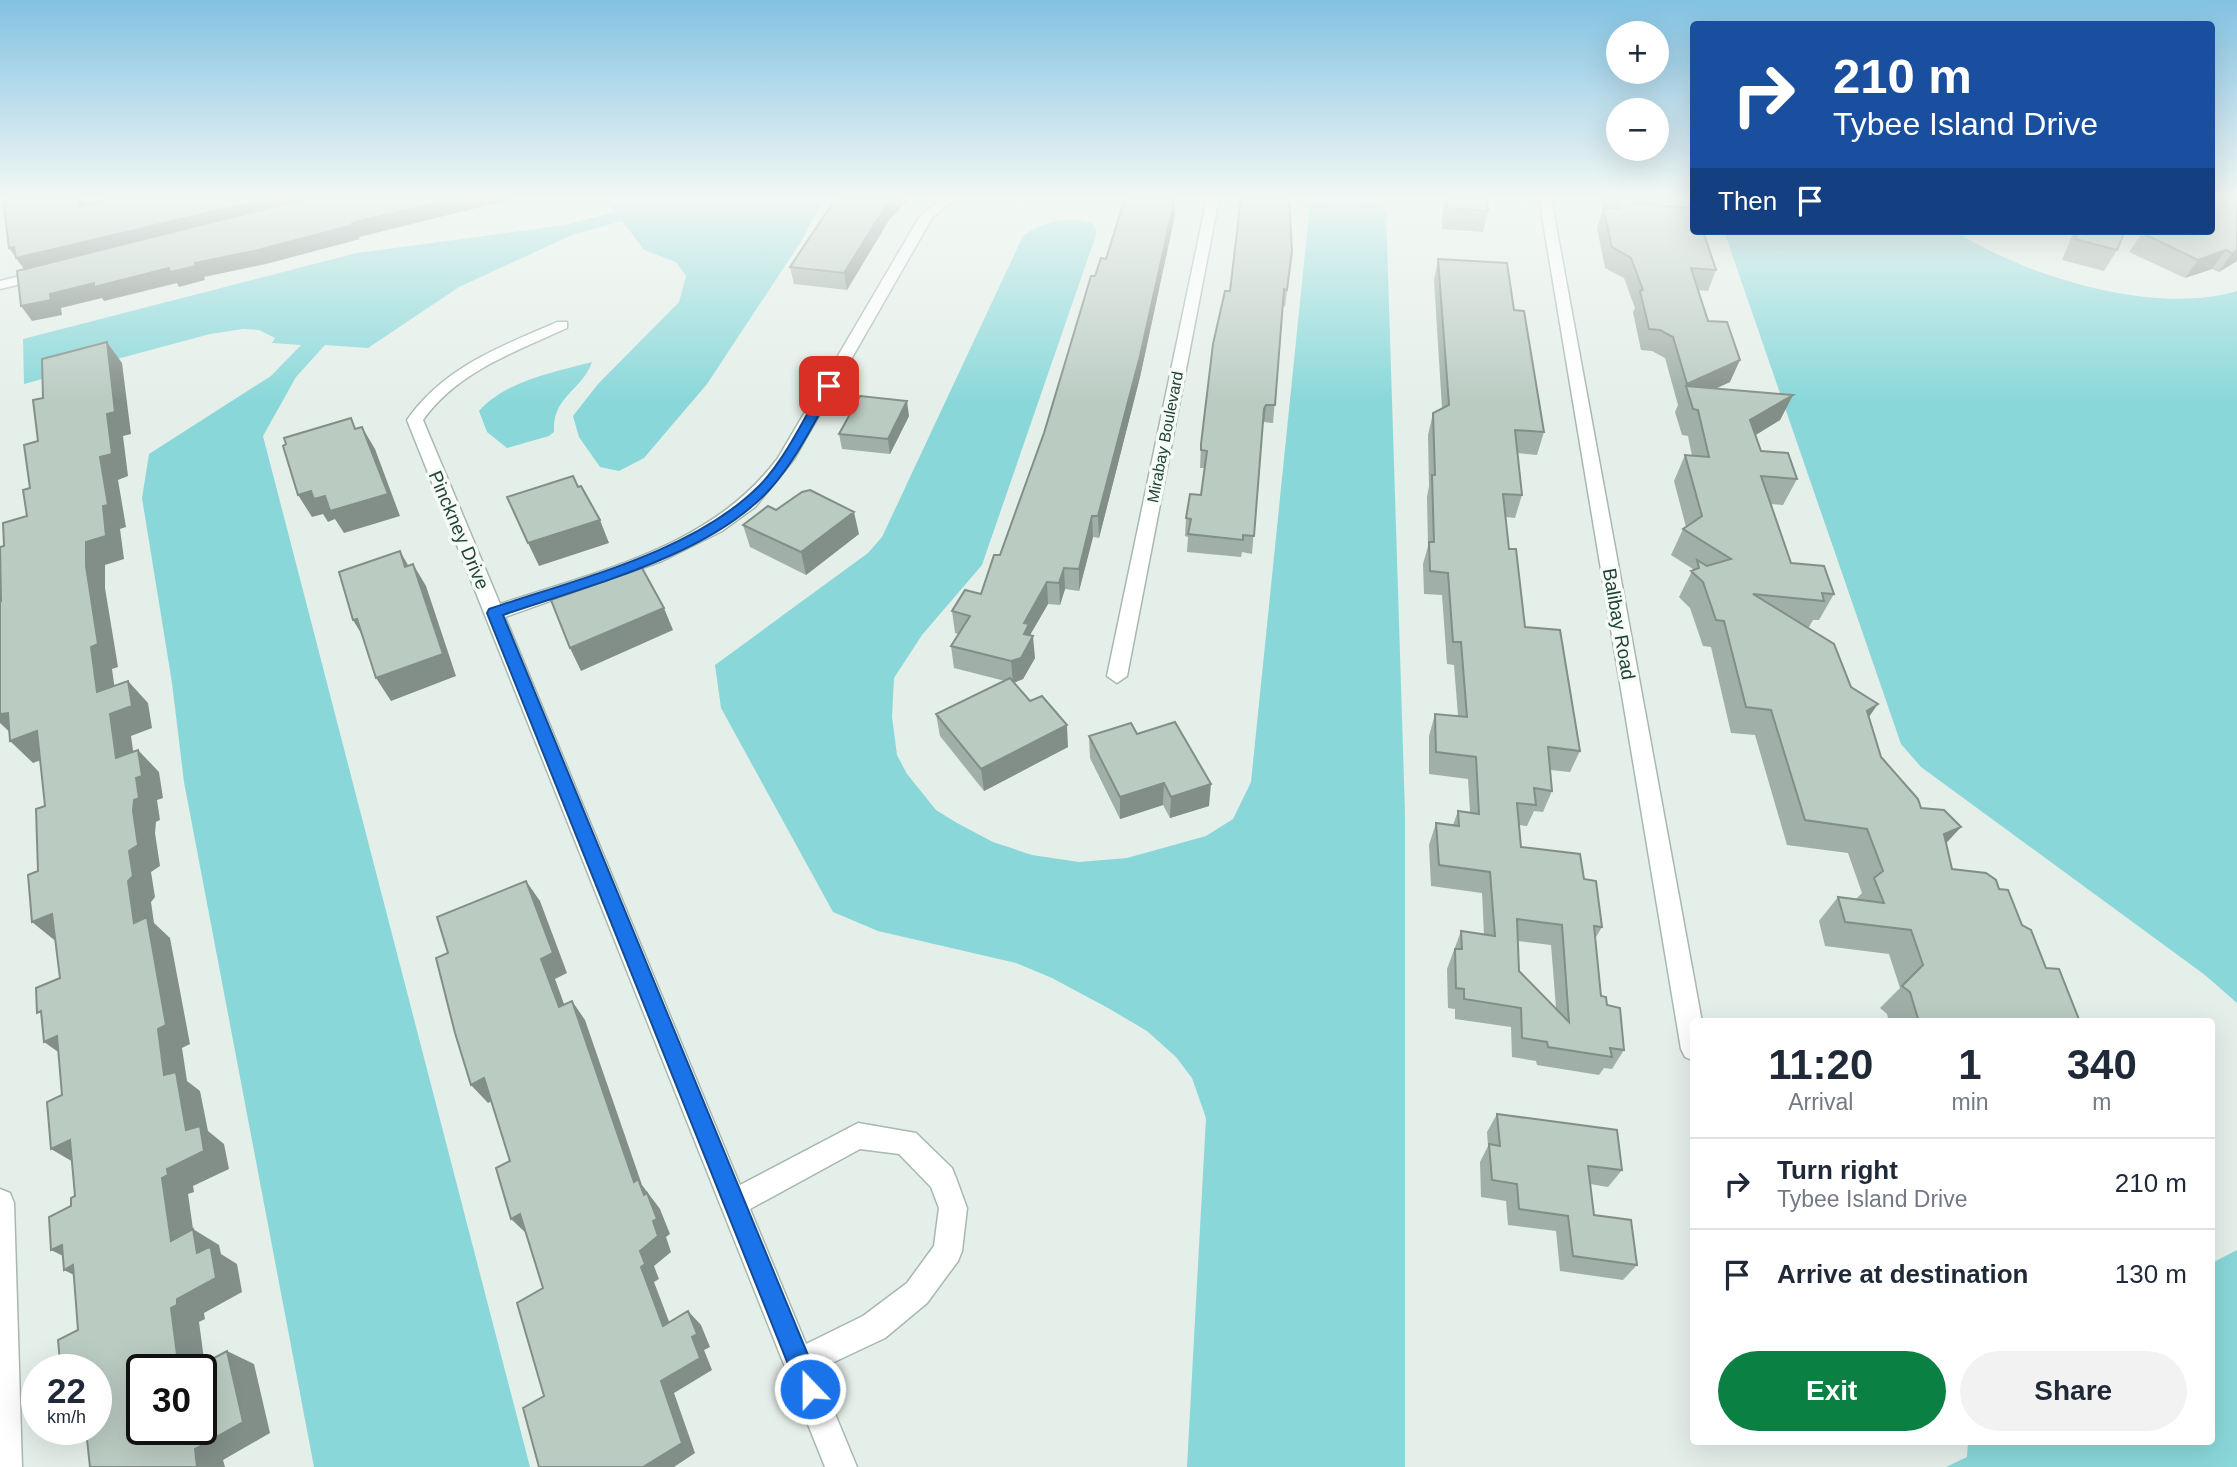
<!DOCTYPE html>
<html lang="en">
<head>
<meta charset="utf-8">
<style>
  :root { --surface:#fff; --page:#f2f2f3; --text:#1f2937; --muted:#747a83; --line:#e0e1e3; --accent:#0b8043 }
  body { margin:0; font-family:Helvetica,sans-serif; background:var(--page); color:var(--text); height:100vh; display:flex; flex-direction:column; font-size:26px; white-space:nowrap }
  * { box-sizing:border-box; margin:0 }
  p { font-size:23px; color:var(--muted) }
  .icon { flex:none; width:38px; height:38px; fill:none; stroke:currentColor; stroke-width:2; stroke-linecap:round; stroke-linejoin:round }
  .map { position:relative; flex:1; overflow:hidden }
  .drawer { position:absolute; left:1690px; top:1018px; width:525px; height:427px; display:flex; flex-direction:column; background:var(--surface); border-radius:7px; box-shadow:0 7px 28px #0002 }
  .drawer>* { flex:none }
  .hud { position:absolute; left:1690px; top:21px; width:525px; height:214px; border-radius:7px; box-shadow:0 7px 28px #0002; background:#1a4fa0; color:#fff; overflow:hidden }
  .buttons { position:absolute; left:1606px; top:21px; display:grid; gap:14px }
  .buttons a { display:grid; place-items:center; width:63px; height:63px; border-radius:50%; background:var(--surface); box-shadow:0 7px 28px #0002; font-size:35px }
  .speed { position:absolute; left:21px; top:1354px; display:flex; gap:14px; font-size:35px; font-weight:700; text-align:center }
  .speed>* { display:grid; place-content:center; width:91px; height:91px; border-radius:50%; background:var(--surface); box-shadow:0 7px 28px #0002; line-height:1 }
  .speed small { font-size:18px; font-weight:400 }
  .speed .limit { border:4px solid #111; border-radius:10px; background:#fff; color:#111 }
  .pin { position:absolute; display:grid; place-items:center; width:60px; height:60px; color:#fff; margin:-30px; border-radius:14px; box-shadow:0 4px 10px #0006 }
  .me { position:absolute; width:77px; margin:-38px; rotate:338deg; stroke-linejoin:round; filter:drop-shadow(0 0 5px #0008) }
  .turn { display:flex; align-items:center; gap:24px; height:147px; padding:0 28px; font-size:32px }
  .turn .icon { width:91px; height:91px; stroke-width:2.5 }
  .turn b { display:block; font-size:49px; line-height:60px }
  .then { display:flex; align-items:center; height:66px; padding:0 28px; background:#0003; gap:14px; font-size:26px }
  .eta { display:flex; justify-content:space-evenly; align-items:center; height:119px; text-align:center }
  .eta b { font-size:42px; font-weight:600; line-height:49px }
  .button { display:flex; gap:14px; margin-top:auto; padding:14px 28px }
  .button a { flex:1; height:80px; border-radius:42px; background:var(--accent); color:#fff; font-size:28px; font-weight:600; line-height:80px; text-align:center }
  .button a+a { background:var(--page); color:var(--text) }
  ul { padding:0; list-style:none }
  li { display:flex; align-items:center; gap:21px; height:91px; padding:0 28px; border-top:2px solid var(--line) }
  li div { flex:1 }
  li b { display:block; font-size:26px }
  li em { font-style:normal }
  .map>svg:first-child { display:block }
</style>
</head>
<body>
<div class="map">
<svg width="2237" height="1467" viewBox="0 0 2237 1467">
  <rect width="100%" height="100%" fill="#e5efe9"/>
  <path fill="#89d7d9" d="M604 198H824L802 240 707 384 644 458 619 471 600 467 579 437 573 416 598 384 679 302 686 276 676 262 644 250 622 221 572 235 459 287 368 348 325 345 296 377 263 436 530 1467H314L184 782 172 683 142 498 149 454 271 376 301 345 272 343 275 338 259 330 243 329 210 334 24 384 23 339 357 253 565 225 615 212Z
    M1347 200 1373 204 1386 210 1405 813V1467H1187L1206 1118 1192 1078 1176 1057 1147 1031 1108 1008 1052 978 1016 963 878 931 833 912 721 708 715 665 868 553 882 537 1023 236C1044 221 1069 215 1093 224L1097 232 982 565 922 635 894 678 892 717 897 755 907 774 936 810 957 823 993 842 1032 855 1079 862 1127 858 1206 836 1233 819 1251 782 1310 204Z
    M1724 231H1955C2024 276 2156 316 2237 291V1003L2205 975 1921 767 1901 744Z
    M592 362C582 391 552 396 554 432L549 436 507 448 487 432 479 411C505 381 555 372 592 362Z
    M2237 1250V1467H1946L1967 1457 1968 1442H2212V1263Z"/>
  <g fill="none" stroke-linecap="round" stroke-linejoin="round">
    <defs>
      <path id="minor" d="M942 198H956L932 218 794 459 755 507 722 531 662 561 505 617 740 1185 858 1123 916 1133 952 1168 956 1178 967 1208 962 1251 958 1261 927 1303 885 1338 817 1370 857 1467H825L407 420C444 367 500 347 557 322H567V328C515 352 458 371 423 420L500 604C599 571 712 547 778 458L920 216ZM860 1149 899 1154 931 1187 939 1208 934 1246 907 1283 863 1316 806 1344 750 1209Z
        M1207 198H1219L1127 676 1117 683 1107 676Z
        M1539 198H1551L1702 1022H1694V1061L1685 1057 1681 1049Z
        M45 270 52 274 50 277 0 289V281Z
        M0 1189 10 1193 14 1203 22 1467H0Z"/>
    </defs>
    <use href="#minor" stroke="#a7b8b0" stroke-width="3"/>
    <use href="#minor" fill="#fff" fill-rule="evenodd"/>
  </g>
  <path fill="#a0afa7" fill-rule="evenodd" d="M1443 198H1487L1488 211 1483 232 1442 229Z
    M1599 198H1674L1659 206 1716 270 1708 291 1698 290 1730 382 1715 389 1793 395 1780 420 1755 435 1761 451 1797 479 1783 505 1771 504 1791 563 1834 594 1819 620H1813L1809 627H1805L1851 687 1869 717 1881 757 1921 808 1961 827 1946 843 1952 869 1999 889 2022 925 2046 968 2080 1022H1889L1887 1014 1880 1008 1900 988 1889 954 1825 946 1819 921 1838 897 1856 899 1862 893 1848 853 1787 845 1755 735 1731 733 1711 647 1703 646 1690 608 1679 597 1693 569 1671 555 1683 529 1686 527 1674 481 1685 455 1692 456 1688 436 1682 435 1675 412 1678 405 1665 358 1652 351 1641 350 1633 312 1635 308 1624 278 1605 268 1597 228 1603 208H1604Z
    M908 200 889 220 847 290 794 284 790 267Z
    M2212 200 2237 261 2219 272 2212 269 2185 278 2129 252 2142 233Z
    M1175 215 1140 377 1099 538 1093 537 1079 591 1065 589 1060 605 1048 604 1030 635 1035 658 1023 679 1014 683 1068 747 984 791 940 736 936 714 1005 681 954 668 951 646 958 634 955 633 952 611 981 594 1000 555 1044 433 1095 276 1106 259Z
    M2074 231H2125L2117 250 2104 271 2062 260Z
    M1292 251 1285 307 1283 306 1273 423 1264 422 1262 425 1252 554 1242 552 1241 557 1187 552 1188 537 1185 536 1186 518 1201 495 1204 468H1200L1201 444 1230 291Z
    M1438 259 1514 310 1544 432 1537 455 1517 453 1522 495 1515 518 1506 517 1509 549 1525 627 1580 751 1570 772 1550 770 1552 791 1543 812 1534 811 1527 826 1519 825 1521 847 1584 879 1602 927 1595 939 1601 996 1607 1005 1624 1050 1612 1069 1604 1068 1599 1075 1537 1065 1536 1061 1512 1057 1511 1027 1455 1019V1009L1448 1008 1447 969 1461 931 1484 935 1482 893 1431 886 1429 845 1436 823 1453 825 1458 811 1470 812 1468 779 1429 774V736L1435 714 1458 716 1454 665 1447 664 1442 595 1424 594 1423 564 1428 546 1427 497 1429 486 1428 435 1433 413 1442 408 1434 280ZM1518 941 1551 945 1556 1008 1519 971Z
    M909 416 890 454 842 449 839 434Z
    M743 525 859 534 806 575 750 547Z
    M1137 734 1209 806 1170 818 1163 805 1120 819 1090 758 1089 736Z
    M1497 1114 1622 1170 1608 1187 1590 1184 1594 1215 1637 1265 1623 1280 1560 1271 1556 1231 1508 1225 1506 1201 1481 1197 1480 1162 1488 1146 1487 1132Z"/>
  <path fill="#828e88" d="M78 198H84L88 220 79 206Z
    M270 198H336L26 272 9 248Z
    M455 198H517L359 237 352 223Z
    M892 198H907L908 200 889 220 847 290 844 273 887 204Z
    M1175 198V215L1140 377 1099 538 1098 516Z
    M1642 198H1674L1624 224 1630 204Z
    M353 225 360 239 266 264 204 277 205 280 179 287 177 283 104 301 102 298 61 308 62 315 32 321 21 306 50 294 94 283 195 263Z
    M2226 250 2212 269 2185 278 2198 260Z
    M2237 250V261L2219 272 2232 253Z
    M107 342 122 363 131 434 123 436 128 476 118 480 126 527 120 529 124 559 105 565V588L118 667 112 669 118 711 128 681 148 703 152 728 131 736 137 778 138 750 159 772 163 798 157 800 160 820 156 822 155 833 160 866 151 872 155 897 151 902 154 923 170 938 190 1044 182 1048 187 1081 200 1091 208 1131 224 1144 229 1169 193 1186 194 1192 188 1194 193 1229 219 1245 221 1254 237 1264 242 1292 204 1313 205 1319 199 1322 208 1389 201 1370H179L171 1308V1241L162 1178 186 1130 164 1075 134 923 128 881 116 758 97 692 91 647 86 566V542L103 506 100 457Z
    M1740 360 1730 382 1690 400 1686 387 1687 384Z
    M1793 395 1780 420 1738 446 1750 420Z
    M907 401 909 416 890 454 888 439Z
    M1266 405 1264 422 1262 426 1264 409Z
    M362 427 375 449 400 516 344 533 335 519 328 522 323 514 312 517 298 495 311 491Z
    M854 512 859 534 806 575 801 552Z
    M1092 516 1093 537 1079 591V569Z
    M600 520 609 543 539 566 528 543Z
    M400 551 413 574 405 567Z
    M413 564 426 586 456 676 391 701 376 678Z
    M1064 568 1065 589 1060 605 1059 583Z
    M1047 582 1048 604 1030 635 1033 636 1035 658 1023 679 1013 683 1011 661 1024 623Z
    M664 608 673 630 581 671 570 648Z
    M357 619 367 643 353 620Z
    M1878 704 1860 730 1867 711Z
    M8 713 37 731 60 753 33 763 10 741 16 738 0 723V714Z
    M1067 725 1068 747 984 791 981 769Z
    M1164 783 1163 805 1120 819V797Z
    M1211 784 1209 806 1170 818 1171 797Z
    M1961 827 1939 851 1944 834Z
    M526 881 540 901 567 973 555 979 572 1026 559 1007 541 959Z
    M52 914 58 943 32 922Z
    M572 1001 585 1020 642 1185 660 1209 670 1234 666 1237 671 1252 654 1266 659 1279 654 1282 676 1340 663 1326 641 1267 634 1182Z
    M57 1036 71 1061 44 1042Z
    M484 1078 501 1096 488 1103 471 1085Z
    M70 1140 80 1166 51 1149Z
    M520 1214 528 1235 511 1219Z
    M62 1245 81 1265 51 1250Z
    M73 1265 94 1285 64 1270Z
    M688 1311 701 1325 710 1347 704 1350 712 1370 674 1393 695 1453 674 1467H643L661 1381 692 1337Z
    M227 1351 254 1364 270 1433 223 1460 225 1467H197L195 1449Z"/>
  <path fill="#bacbc2" stroke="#828e88" stroke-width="2" fill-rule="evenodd" d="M3 198H78L79 206 116 198H124L125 201 137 198H270L16 258 14 247 9 248Z
    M309 198H455L352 223 353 225 258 250 195 263 196 266 170 272 169 268 94 287V283L50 294 51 300 21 306 17 271Z
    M836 198H892L887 204 844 273 790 267Z
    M1125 198H1175L1140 356 1098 516H1092L1079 569 1064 568 1059 583 1047 582 1024 623 1029 624 1024 634 1033 636 1021 658 1011 661 951 646 970 616 952 611 965 590 981 594 994 555H1000L1044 433 1091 276H1095L1101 258 1106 259Z
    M1241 198H1289L1292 251 1287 290 1284 289 1275 405H1266L1264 409 1254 536 1243 535V540L1188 534 1191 519 1186 518 1190 494 1201 495 1207 451 1201 450V444L1213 344 1225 291H1230Z
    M1446 198H1487L1488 211 1447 208Z
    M1615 198H1642L1630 204 1694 208V231H1703L1716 270 1691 268 1708 321 1727 322 1740 360 1687 384 1673 337 1660 330 1649 329 1640 291 1643 290 1631 258 1612 247 1603 208 1620 209Z
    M2216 198H2237V250L2232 253 2226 250 2198 260 2142 233 2146 231H2212V200Z
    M2078 231H2125L2117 250 2075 239Z
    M1438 259 1507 263 1514 310 1524 311 1544 432 1515 430 1522 495 1503 494 1509 549H1516L1525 627 1560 630 1580 751 1548 747 1552 791 1534 788 1536 805 1517 803 1521 847 1580 854 1584 879 1596 881 1602 927 1594 926 1601 996 1606 997 1607 1005 1620 1008 1624 1050 1610 1048 1612 1057 1548 1047 1547 1042 1522 1038 1521 1008 1464 999V989L1456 988 1455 949H1462L1461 931 1495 936 1490 872 1439 865 1436 823 1459 826 1458 811 1479 814 1476 757 1436 752 1435 714 1467 717 1461 642H1453L1448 573 1430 571 1429 542H1434L1432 475H1435L1433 413 1449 405ZM1517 919 1562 925 1569 1022 1519 971Z
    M107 342 115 412 107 414 112 454 100 457 108 505 103 506 106 536 86 542V566L98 644 91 647 97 692 128 681 132 706 110 714 116 758 138 750 142 776 136 778 139 798 134 800 133 811 138 845 129 851 133 876 128 881 134 923 147 917 166 1025 158 1029 164 1075 176 1072 186 1130 200 1126 204 1151 167 1169 168 1175 162 1178 171 1241 193 1229 197 1253 209 1247 211 1249 216 1278 177 1299V1305L171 1308 179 1370H142V1430H201V1370H192L227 1351 243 1422 195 1449 197 1467H90L86 1430H96V1370H52V1367L60 1362 58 1340 78 1330 73 1265 64 1270 62 1245 51 1250 49 1217 71 1206V1198L75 1196 70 1140 51 1149 47 1102 62 1095 57 1036 44 1042 41 1011 37 1013 36 988 60 978 52 914 32 922 28 875 38 871 36 809 45 806 37 731 10 741 8 713 0 714V602L1 601 0 547 4 546 3 523 27 516 23 490 30 488 24 445 38 441 33 400 43 398 42 359Z
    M1686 386 1793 395 1750 420 1761 451 1788 453 1797 479 1761 476 1791 563 1824 566 1834 594 1822 593 1824 601 1753 594 1834 644 1851 687 1878 704 1867 711 1881 757 1918 799 1921 808 1944 810 1961 827 1944 834 1952 869 1986 873 1996 880 1999 889 2008 890 2022 925 2031 930 2046 968 2059 969 2080 1022H1919L1910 992 1902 986 1923 965 1911 930 1845 922 1838 897 1884 903 1874 878 1883 871 1867 829 1805 820 1771 710 1746 707 1724 621 1716 620 1703 582 1691 571 1699 568 1697 560 1707 566 1731 559 1683 529 1702 516 1685 455 1709 457 1698 410 1693 409Z
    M860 396 907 401 888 439 839 434Z
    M351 418 355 429 362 427 388 494 330 511 325 496 314 499 311 491 298 495 283 446 286 444 284 438Z
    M573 476 578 487 581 486 600 520 528 543 507 497Z
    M810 490 854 512 801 552 743 525 768 506 776 510 802 492Z
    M400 551 405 567 413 564 443 654 376 678 357 619 353 620 339 572Z
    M642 568 664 608 570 648 551 600Z
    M1010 678 1030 701 1042 696 1067 725 981 769 936 714Z
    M1175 722 1211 784 1171 797 1164 783 1120 797 1089 736 1131 723 1137 734Z
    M526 881 553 953 541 959 559 1007 572 1001 634 1182 638 1179 644 1195 647 1193 657 1219 653 1221 658 1236 640 1251 645 1264 641 1267 663 1326 688 1311 697 1334 692 1337 700 1358 661 1381 682 1443 643 1467H539L523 1408 544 1396 517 1303 543 1288 520 1214 511 1219 496 1168 510 1161 484 1078 471 1085 455 1033 436 958 448 953 437 917Z
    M1497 1114 1617 1130 1622 1170 1588 1166 1594 1215 1631 1220 1637 1265 1573 1256 1568 1216 1519 1209 1517 1184 1492 1180 1489 1144 1500 1146Z"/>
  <linearGradient id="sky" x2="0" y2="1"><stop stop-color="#82c2e2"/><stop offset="0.49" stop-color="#f3f8f5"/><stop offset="1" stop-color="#f3f8f5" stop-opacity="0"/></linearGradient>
  <rect width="2237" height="403" fill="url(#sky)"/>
  <path fill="#1a73e8" stroke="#114b97" stroke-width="2" d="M829 382 835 386C815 420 797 459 770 489 710 556 586 586 503 615L822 1389 818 1397 810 1401 802 1397 798 1389 487 613 489 609C577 579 694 552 760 485 786 458 804 418 823 386Z"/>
  <g text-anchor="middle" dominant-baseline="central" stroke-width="7" stroke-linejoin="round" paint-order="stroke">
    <g font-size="16" fill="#224436" stroke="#f6fbf8">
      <text transform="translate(1165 437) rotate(-79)">Mirabay Boulevard</text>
    </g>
    <g font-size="19" fill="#224436" stroke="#f6fbf8">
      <text transform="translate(459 530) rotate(67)">Pinckney Drive</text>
      <text transform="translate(1619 624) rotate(80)">Balibay Road</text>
    </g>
  </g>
</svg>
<div class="buttons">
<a>+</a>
<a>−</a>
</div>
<div class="speed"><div>22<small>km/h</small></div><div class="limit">30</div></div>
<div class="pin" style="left:829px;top:386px;background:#d93025"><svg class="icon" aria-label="arrive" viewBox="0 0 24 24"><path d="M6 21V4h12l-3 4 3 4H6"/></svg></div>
<svg class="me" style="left:810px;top:1389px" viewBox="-20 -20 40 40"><circle r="17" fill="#1a73e8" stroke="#fff" stroke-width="3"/><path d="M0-11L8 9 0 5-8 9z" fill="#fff"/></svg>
<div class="hud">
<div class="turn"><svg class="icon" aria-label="right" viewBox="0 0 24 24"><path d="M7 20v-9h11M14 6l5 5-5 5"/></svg><div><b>210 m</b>Tybee Island Drive</div></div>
<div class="then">Then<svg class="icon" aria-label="arrive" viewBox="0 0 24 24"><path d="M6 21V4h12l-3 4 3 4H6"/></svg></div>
</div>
<section class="drawer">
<div class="eta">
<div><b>11:20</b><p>Arrival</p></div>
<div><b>1</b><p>min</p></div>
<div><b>340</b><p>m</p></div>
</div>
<ul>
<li><svg class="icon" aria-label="right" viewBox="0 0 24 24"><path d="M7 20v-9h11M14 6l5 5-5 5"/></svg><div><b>Turn right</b><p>Tybee Island Drive</p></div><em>210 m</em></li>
<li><svg class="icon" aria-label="arrive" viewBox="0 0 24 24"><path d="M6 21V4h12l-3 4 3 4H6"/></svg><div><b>Arrive at destination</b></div><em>130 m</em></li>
</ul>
<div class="button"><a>Exit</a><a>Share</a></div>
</section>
</div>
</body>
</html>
